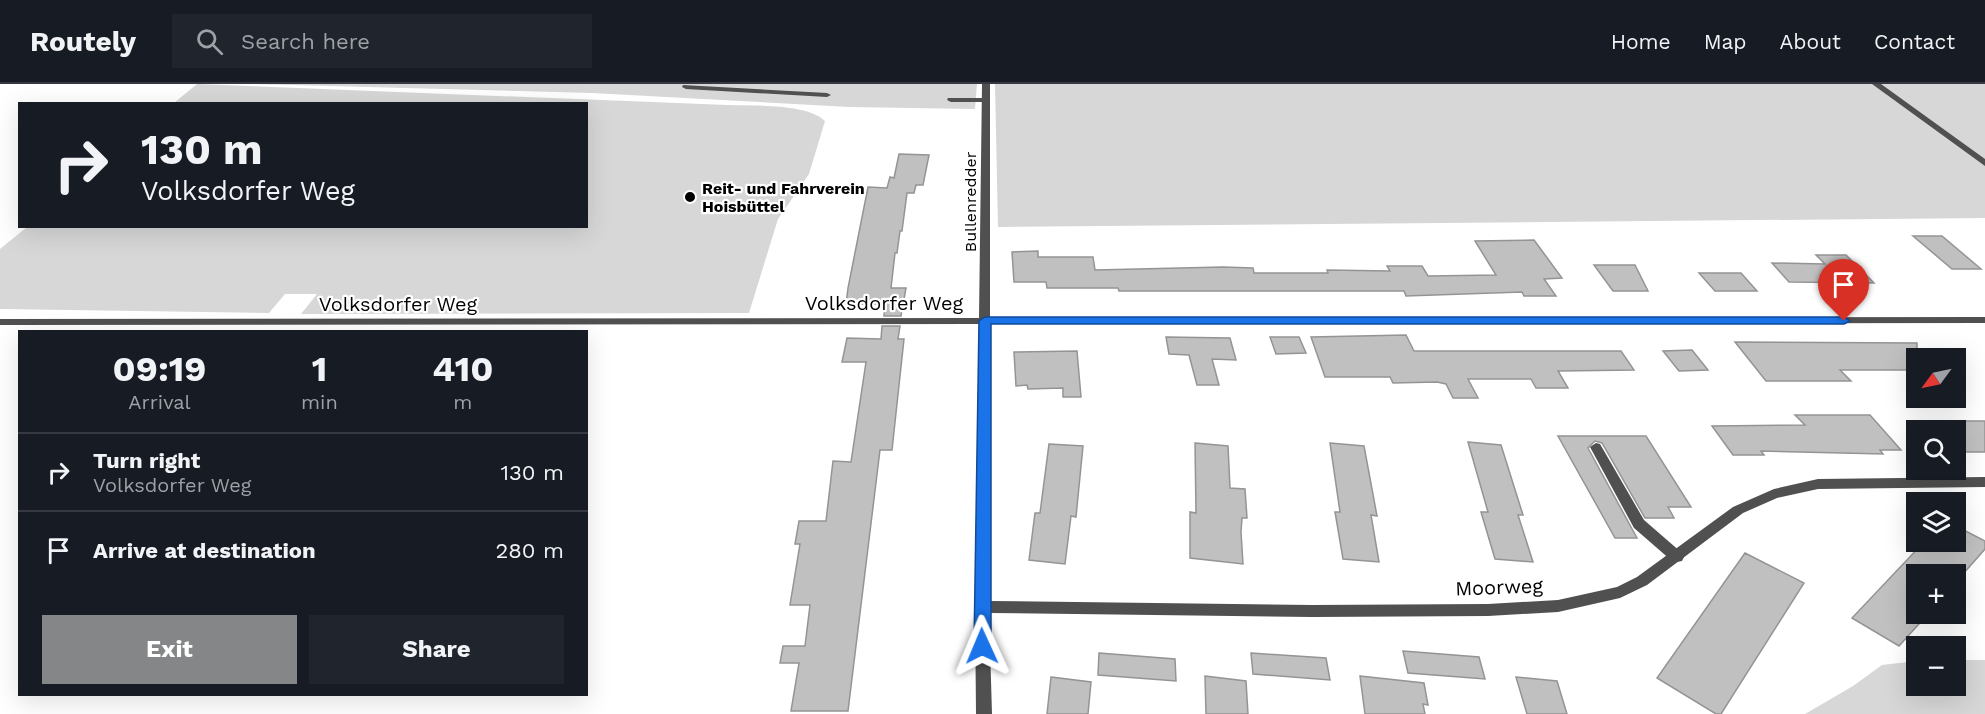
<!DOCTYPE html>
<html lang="en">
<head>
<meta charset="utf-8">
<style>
  :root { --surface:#171b24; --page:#20242c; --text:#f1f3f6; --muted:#9ea1a6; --line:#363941; --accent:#858687 }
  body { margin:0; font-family:"Work Sans",sans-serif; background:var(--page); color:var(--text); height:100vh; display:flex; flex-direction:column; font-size:22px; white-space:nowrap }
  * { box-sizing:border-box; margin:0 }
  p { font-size:20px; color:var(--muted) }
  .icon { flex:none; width:33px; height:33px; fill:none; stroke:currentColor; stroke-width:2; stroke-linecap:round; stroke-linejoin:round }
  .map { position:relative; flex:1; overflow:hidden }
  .panel { position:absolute; left:18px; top:246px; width:570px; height:366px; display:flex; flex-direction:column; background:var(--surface); border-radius:0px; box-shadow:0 6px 24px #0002 }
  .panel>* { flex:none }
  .top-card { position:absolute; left:18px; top:18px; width:570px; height:126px; border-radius:0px; box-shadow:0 6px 24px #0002; background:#171b24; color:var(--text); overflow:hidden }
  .needle { width:39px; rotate:237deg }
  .fabs { position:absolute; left:1906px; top:264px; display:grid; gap:12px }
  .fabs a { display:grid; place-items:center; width:60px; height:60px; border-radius:0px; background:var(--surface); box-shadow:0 6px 24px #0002; font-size:30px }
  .pin { position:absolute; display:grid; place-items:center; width:51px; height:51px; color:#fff; margin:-62px -26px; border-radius:50% 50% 50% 0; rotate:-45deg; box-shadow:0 0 6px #0007 }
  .pin .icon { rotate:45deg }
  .me { position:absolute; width:66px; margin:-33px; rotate:359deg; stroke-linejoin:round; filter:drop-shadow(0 0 4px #0008) }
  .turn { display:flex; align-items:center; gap:21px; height:126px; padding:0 24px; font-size:27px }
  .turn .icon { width:78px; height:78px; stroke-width:2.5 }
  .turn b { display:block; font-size:42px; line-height:51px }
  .eta { display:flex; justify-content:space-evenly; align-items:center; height:102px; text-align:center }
  .eta b { font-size:36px; font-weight:700; line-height:42px }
  .cta { display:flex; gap:12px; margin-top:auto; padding:12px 24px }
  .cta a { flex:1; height:69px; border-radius:0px; background:var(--accent); color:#fff; font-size:24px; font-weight:700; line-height:69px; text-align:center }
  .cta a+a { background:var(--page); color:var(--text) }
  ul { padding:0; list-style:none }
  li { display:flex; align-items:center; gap:18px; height:78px; padding:0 24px; border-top:2px solid var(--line) }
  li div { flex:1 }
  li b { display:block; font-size:22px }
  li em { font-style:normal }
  header { display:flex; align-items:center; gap:36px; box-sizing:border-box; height:84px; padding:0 30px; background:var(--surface); border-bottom:2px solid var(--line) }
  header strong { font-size:28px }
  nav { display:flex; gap:33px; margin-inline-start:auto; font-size:21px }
  .search { width:420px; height:54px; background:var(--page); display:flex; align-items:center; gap:15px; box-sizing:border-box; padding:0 21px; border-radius:0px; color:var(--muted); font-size:22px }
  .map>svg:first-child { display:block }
</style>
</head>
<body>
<header>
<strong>Routely</strong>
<div class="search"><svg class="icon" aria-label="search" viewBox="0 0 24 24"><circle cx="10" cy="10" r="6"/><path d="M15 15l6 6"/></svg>Search here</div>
<nav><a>Home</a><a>Map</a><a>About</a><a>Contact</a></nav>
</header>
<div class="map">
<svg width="1985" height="630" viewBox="0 0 1985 630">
  <rect width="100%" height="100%" fill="#fff"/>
  <path fill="#d7d7d7" d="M197 0 727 21C752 22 807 19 825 37L809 90 778 135 749 229 301 230 317 210H285L269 229 0 225V165L27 143 586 142V20L174 19Z
    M252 0H977L975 25 849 23 592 9Z
    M995 0H1985V134L998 143Z
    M1956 576H1985V630H1805L1853 602 1882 581 1917 577V602H1956Z"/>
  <path fill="#c0c0c0" stroke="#949494" stroke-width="1.5" d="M899 70 929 71 923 101H916L914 109H907L902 147H900L897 169H895L891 204H906L901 232H884L885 220H846L848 204 868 103 887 104 890 93 894 94Z
    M1913 152H1942L1981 185H1952Z
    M1534 156 1562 194 1544 195 1556 212H1524L1522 208 1406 212 1404 207H1119L1118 204H1047L1046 198H1014L1012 168 1038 167V173H1093L1095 186 1223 183 1253 184 1254 189H1328L1327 186 1390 187 1387 182H1422L1428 192 1496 191 1475 157Z
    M1816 171H1846L1874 199 1789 198 1772 179 1825 180Z
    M1594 181H1635L1648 207H1613Z
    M1699 189H1741L1757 207H1715Z
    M882 242H900L898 255H904L892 366H880L848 627H791L799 579H780L783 562H805L810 521H790L800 460H795L799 437H826L833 377 851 378 866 278H842L847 254 881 255Z
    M1406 251 1414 267H1621L1634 286 1558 287 1568 304H1536L1531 295H1468L1478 314H1453L1446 300 1437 298 1393 299 1390 293H1325L1311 253Z
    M1166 253 1230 254 1236 276 1212 275 1219 301H1197L1189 271 1169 270Z
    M1270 253H1299L1306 269 1276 270Z
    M1735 258 1917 259V286H1840L1851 297H1766Z
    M1692 266 1708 286 1679 287 1663 267Z
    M1077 267 1081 313H1063V304L1028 305 1027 301 1016 302 1014 268Z
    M1795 331H1870L1901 366H1880L1883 370 1761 367 1764 371H1733L1712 342 1805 341Z
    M1956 337H1985V368H1956Z
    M1558 352H1646L1691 423H1668L1674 434H1645L1602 359 1595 357 1588 364 1637 454H1615Z
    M1468 358 1501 361 1523 431H1518L1533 478 1495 475 1481 428H1488Z
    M1195 359 1228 362 1230 404 1245 405 1247 434H1242L1241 448 1243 480 1190 474V428L1196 429Z
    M1330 359 1364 362 1377 432 1371 431 1379 478 1343 475 1335 428H1340Z
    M1049 360 1083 362 1076 433 1071 432 1065 480 1029 476 1035 429H1040Z
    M1956 442 1985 457V465L1963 490H1917V530H1928L1899 562 1852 534 1924 458H1956Z
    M1745 469 1804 499 1721 630H1716L1657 594Z
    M1403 567 1479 573 1485 595 1408 589Z
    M1099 569 1175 575 1176 597 1098 591Z
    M1251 569 1326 574 1330 596 1253 590Z
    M1205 592 1246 597 1248 630H1206Z
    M1360 592 1424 599 1428 621 1423 620 1425 630H1365Z
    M1051 593 1091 598 1088 630H1047Z
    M1516 593 1557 597 1567 630H1527Z"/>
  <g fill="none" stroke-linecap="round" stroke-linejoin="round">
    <path fill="#505050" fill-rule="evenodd" d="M683 1 827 9 831 11 827 13 686 5 682 3Z
      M948 14H986L990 16 986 18H951L947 16Z
      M1596 359 1600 360 1644 436 1682 469 1684 473 1682 477 1677 478 1672 477 1634 444 1590 363Z"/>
    <path fill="#505050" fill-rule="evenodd" d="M982 0H990V234L1985 233V239L990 240 989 517 1312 521 1488 520 1558 516 1617 503 1637 493 1733 423 1774 405 1818 395 1985 393V403L1818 405 1777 414 1743 429 1647 501 1620 514 1558 528 1488 532 1312 533 989 529 992 630H976L975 523 979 240 0 241V235L979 234Z
      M1872 0H1881L1985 75V82Z"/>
  </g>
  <path fill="#1a73e8" stroke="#114b97" stroke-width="1.5" d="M985 233H1844L1850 237 1844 240H991V562L988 568H976L974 562 979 237Z"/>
  <circle fill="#000" stroke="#fff" stroke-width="2" cx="690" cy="113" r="6"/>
  <g text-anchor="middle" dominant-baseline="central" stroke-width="4.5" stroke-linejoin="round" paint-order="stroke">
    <g font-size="16" font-weight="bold" fill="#000" stroke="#fff" text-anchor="start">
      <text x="702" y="104">Reit- und Fahrverein<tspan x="702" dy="18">Hoisbüttel</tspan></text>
    </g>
    <g font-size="16" fill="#000" stroke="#fff">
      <text transform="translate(970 118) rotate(-90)">Bullenredder</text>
    </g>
    <g font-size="20" fill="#000" stroke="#fff">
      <text x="884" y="219">Volksdorfer Weg</text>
      <text x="398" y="220">Volksdorfer Weg</text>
      <text transform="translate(1499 503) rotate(-2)">Moorweg</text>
    </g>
  </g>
</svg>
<div class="fabs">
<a><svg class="needle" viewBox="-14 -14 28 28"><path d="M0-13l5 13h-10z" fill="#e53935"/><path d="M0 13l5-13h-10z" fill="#9ea1a6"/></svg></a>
<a><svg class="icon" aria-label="search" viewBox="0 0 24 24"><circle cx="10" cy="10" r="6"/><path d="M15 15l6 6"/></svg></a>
<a><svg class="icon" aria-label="layers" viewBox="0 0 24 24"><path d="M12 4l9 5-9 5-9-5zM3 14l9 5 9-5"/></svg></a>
<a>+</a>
<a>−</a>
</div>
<div class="pin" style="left:1844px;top:237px;background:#d93025"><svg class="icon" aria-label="arrive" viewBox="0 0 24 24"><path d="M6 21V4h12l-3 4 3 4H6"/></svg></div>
<svg class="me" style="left:982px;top:562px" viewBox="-20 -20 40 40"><path d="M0-17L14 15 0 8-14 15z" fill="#1a73e8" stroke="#fff" stroke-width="4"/></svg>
<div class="top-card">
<div class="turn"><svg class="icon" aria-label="right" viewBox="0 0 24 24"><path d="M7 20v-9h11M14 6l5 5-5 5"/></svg><div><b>130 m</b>Volksdorfer Weg</div></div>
</div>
<section class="panel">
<div class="eta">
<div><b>09:19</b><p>Arrival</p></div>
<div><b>1</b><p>min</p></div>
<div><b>410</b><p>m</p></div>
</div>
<ul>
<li><svg class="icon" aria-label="right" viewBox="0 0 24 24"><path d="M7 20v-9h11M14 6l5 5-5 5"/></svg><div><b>Turn right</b><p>Volksdorfer Weg</p></div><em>130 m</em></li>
<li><svg class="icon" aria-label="arrive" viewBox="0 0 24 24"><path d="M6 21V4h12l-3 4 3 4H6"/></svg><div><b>Arrive at destination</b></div><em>280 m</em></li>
</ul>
<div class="cta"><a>Exit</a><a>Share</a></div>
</section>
</div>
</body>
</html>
